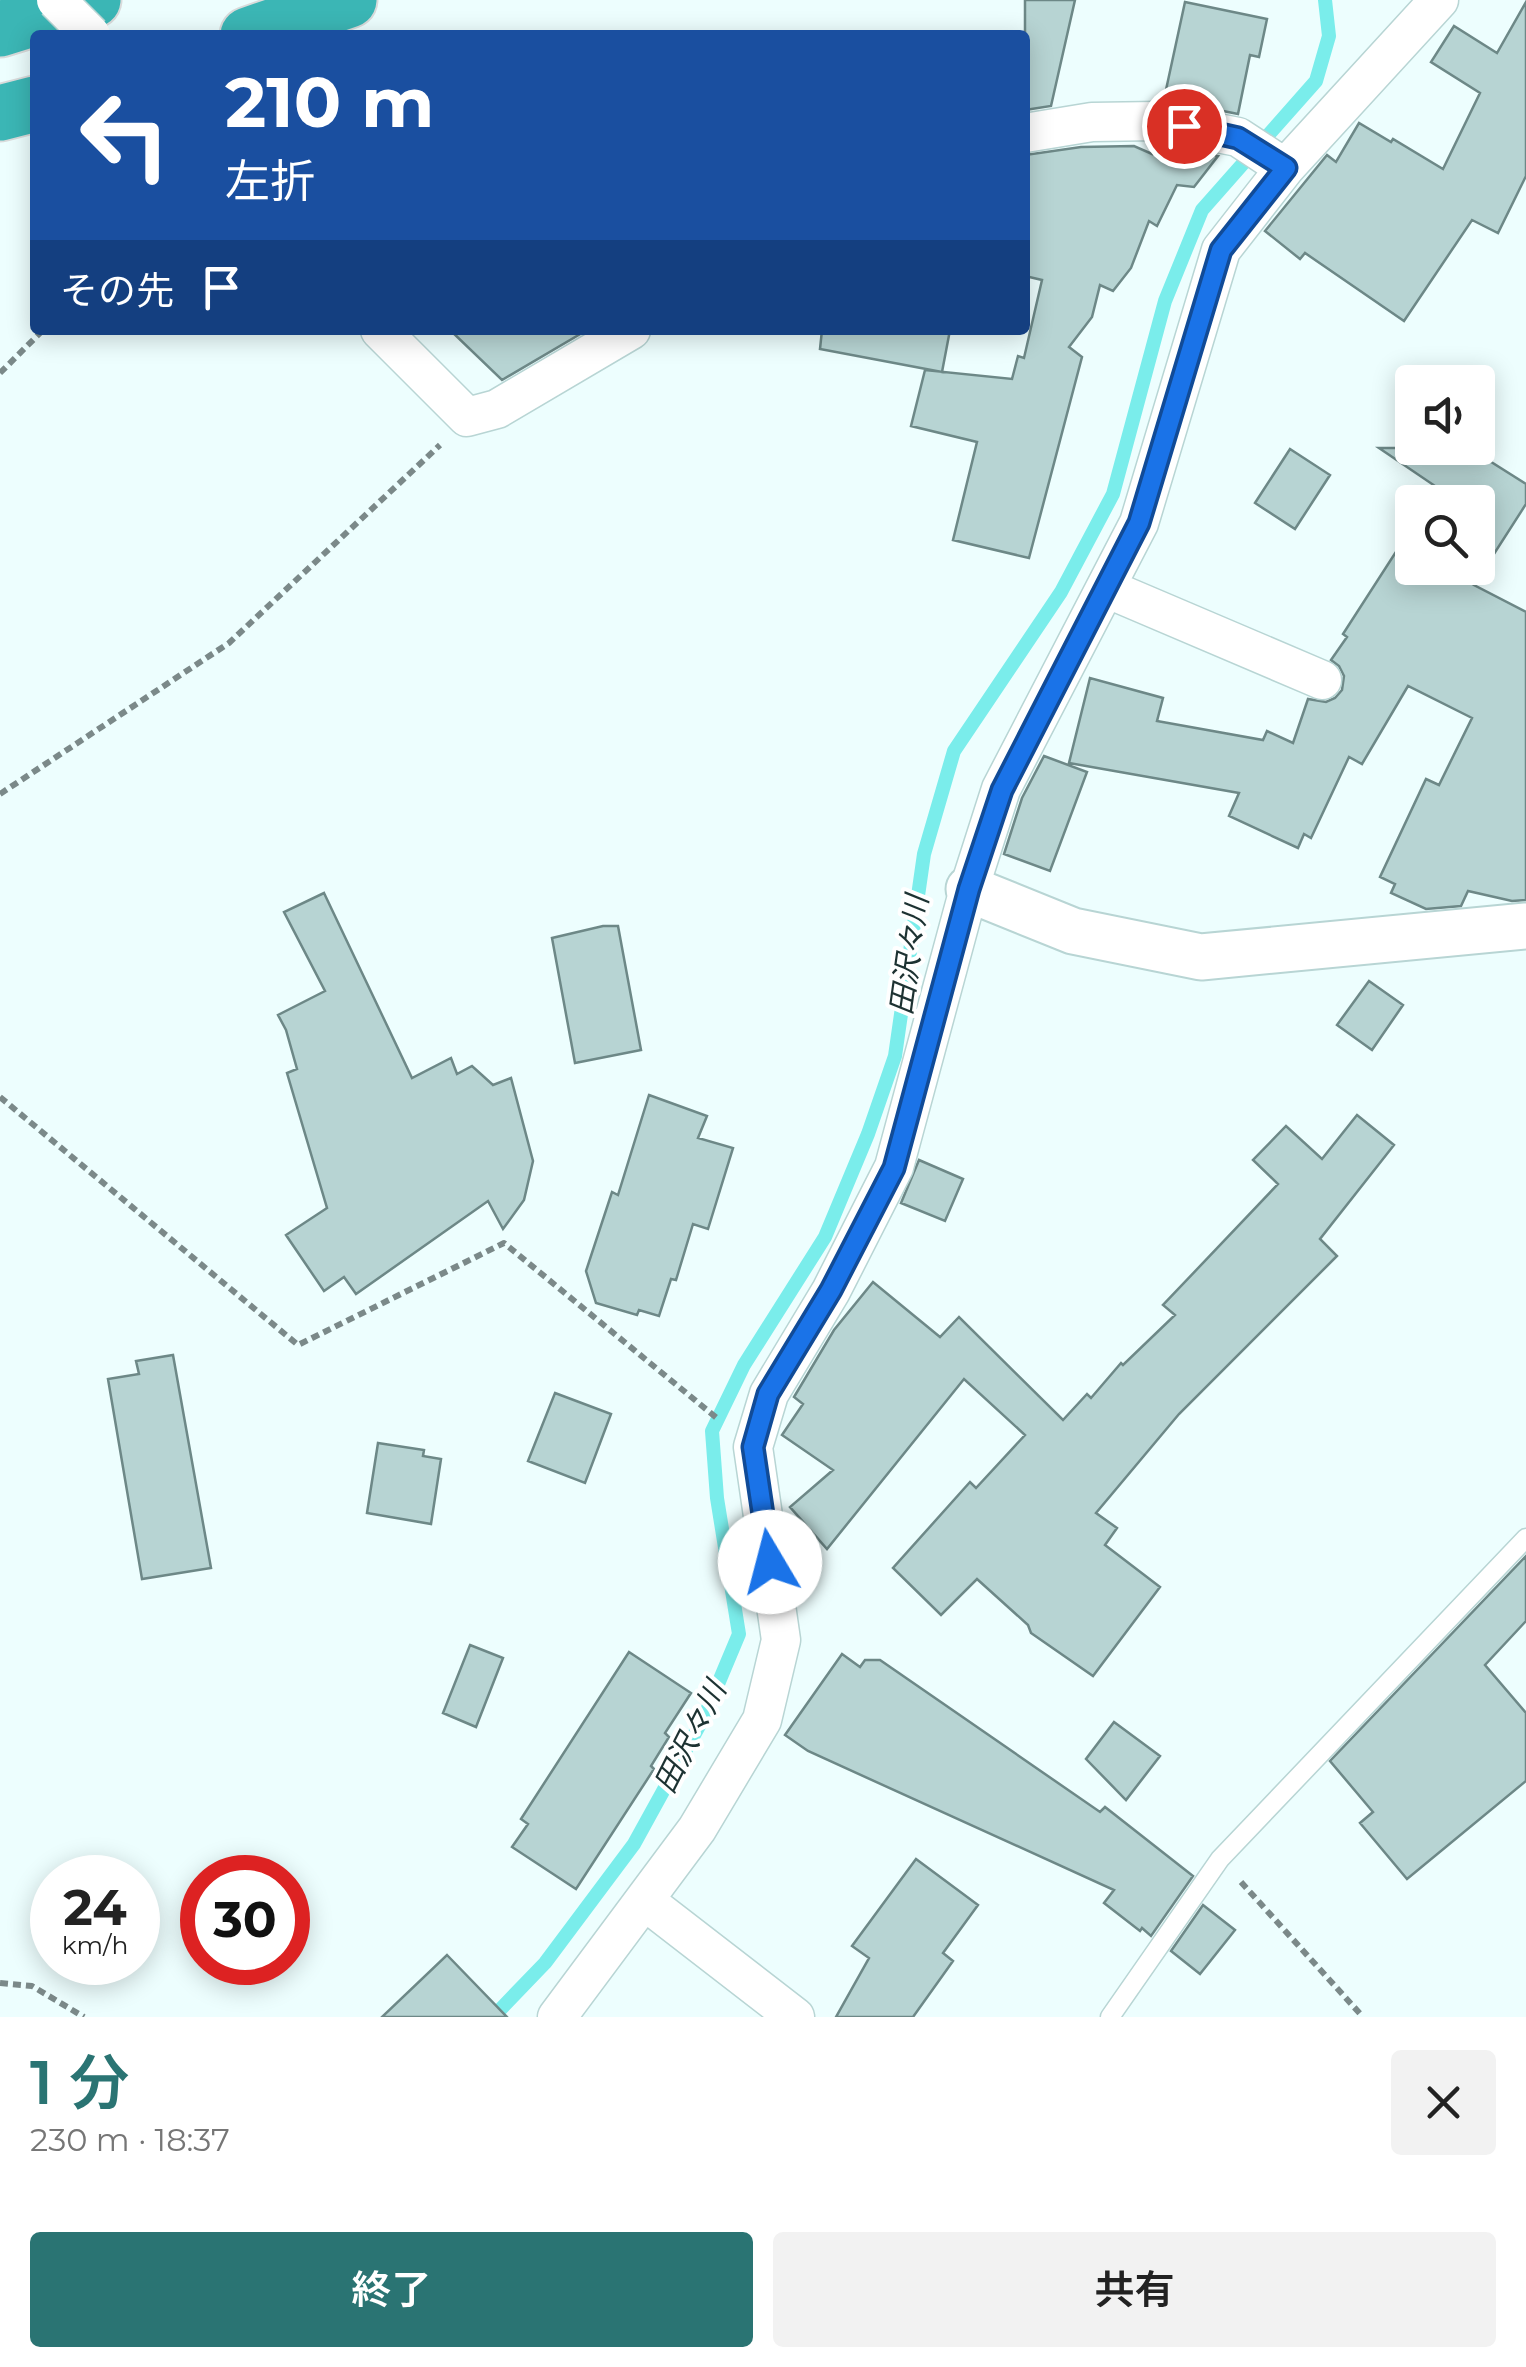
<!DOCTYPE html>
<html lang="ja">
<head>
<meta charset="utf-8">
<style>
  :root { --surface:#fff; --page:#f2f2f2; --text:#222; --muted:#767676; --accent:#2a7473 }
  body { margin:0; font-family:Montserrat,"Noto Sans JP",sans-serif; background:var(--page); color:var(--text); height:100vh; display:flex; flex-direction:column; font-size:38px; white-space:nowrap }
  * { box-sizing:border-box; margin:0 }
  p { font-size:32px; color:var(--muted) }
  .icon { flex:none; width:55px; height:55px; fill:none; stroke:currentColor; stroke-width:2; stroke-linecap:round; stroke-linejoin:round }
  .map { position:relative; height:2017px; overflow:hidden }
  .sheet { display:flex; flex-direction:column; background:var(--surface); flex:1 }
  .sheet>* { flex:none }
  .guide { position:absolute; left:30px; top:30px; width:1000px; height:305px; border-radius:10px; box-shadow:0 5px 25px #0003; background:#1a4fa0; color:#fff; overflow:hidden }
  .buttons { position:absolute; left:1395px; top:365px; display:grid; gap:20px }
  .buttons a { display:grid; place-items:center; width:100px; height:100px; border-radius:10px; background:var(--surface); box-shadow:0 5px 25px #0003; font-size:50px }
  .speed { position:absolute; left:30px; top:1855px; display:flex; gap:20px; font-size:50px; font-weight:700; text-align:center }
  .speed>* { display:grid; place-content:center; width:130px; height:130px; border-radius:50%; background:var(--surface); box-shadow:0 5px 25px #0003; line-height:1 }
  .speed small { font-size:25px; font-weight:400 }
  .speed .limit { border:15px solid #d22; background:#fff; color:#111 }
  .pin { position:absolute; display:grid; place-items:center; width:85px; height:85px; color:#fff; margin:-42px; border:5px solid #fff; border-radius:50%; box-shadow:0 2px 10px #0007 }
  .me { position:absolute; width:110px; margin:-55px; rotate:352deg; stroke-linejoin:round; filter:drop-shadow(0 0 8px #0008) }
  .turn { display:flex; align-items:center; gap:35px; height:210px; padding:0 30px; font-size:45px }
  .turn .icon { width:130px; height:130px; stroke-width:2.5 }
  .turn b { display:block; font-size:70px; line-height:85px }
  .then { display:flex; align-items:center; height:95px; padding:0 30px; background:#0003; gap:20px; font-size:38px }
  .round { display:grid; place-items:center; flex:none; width:105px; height:105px; border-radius:10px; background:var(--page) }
  .head { display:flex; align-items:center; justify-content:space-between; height:170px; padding:0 30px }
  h1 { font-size:60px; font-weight:600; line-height:75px; color:var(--accent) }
  .primary-button { display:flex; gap:20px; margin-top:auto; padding:20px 30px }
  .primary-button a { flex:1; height:115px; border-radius:10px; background:var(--accent); color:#fff; font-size:40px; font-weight:600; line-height:115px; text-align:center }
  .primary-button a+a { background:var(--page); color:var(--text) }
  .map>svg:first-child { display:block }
</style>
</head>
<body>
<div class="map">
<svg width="1526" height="2017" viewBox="0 0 1526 2017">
  <rect width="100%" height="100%" fill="#edfefe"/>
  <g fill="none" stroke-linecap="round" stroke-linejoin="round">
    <path stroke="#7aedeb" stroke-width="14" d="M493 2017 545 1963 634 1844 705 1715 739 1634 717 1498 712 1431 744 1365 825 1237 868 1134 895 1056 924 854 954 751 1061 592 1113 494 1165 301 1202 210 1316 81 1329 36 1325 0"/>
  </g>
  <path fill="#b7d4d3" stroke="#6d8887" stroke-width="2.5" d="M1025 0H1075L1051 106 1025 110Z
    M1185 2 1267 19 1259 57 1250 55 1238 114 1164 99Z
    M1526 2V176L1498 233 1472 220 1404 321 1305 253 1300 259 1265 231 1327 155 1336 162 1359 123 1391 142 1393 139 1443 169 1480 93 1431 62 1454 26 1497 53Z
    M1155 144 1218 156 1194 187 1177 185 1157 226 1149 221 1131 268 1113 291 1100 285 1092 317 1069 347 1082 357 1029 558 953 540 977 442 911 426 925 370 1012 379 1018 356 1024 358 1042 280 1025 276V155L1081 147 1134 146 1152 154Z
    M450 330H587L502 380Z
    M822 330H950L942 372 820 349Z
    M1379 448H1442L1457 458 1464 448H1469L1526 484V504L1474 585 1526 612V900L1512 901 1468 891 1461 906 1426 909 1391 893 1395 884 1380 877 1426 779 1439 785 1472 718 1408 686 1362 764 1349 757 1311 838 1304 834 1298 848 1229 816 1239 793 1069 763 1090 678 1163 698 1157 721 1263 740 1267 731 1293 743 1308 699 1326 702 1335 698 1342 690 1344 676 1339 666 1331 660 1347 637 1343 634 1412 527V568H1478V502H1429L1438 488Z
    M1290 449 1330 475 1295 529 1255 503Z
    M1044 756 1087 772 1050 871 1004 854 1022 798Z
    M324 893 412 1078 451 1058 457 1074 472 1066 493 1085 511 1078 533 1161 524 1200 503 1229 488 1201 356 1294 344 1277 324 1291 286 1235 327 1208 287 1073 297 1069 286 1030 278 1015 325 991 284 912Z
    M603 926H618L641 1050 575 1063 552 938Z
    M1369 981 1403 1005 1372 1050 1337 1025Z
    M649 1095 707 1116 698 1138 733 1148 708 1229 693 1224 676 1280 671 1279 659 1316 639 1310 637 1315 596 1303 586 1271 612 1192 618 1195Z
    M1357 1115 1394 1145 1320 1239 1337 1256 1179 1414 1096 1513 1117 1528 1105 1545 1160 1587 1093 1676 1031 1633 1028 1625 977 1579 941 1615 893 1568 970 1482 976 1488 1025 1435 964 1379 827 1549 790 1507 833 1470 782 1435 803 1404 794 1397 834 1330 873 1282 940 1337 959 1317 1063 1420 1087 1394 1091 1398 1121 1363 1123 1365 1175 1315 1163 1305 1278 1184 1253 1160 1286 1126 1322 1159Z
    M919 1160 963 1179 945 1221 901 1203Z
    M173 1355 211 1568 142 1579 108 1379 139 1374 136 1361Z
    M555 1393 611 1414 585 1483 528 1461Z
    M378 1443 424 1450 423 1456 441 1459 431 1524 367 1513Z
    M1526 1556V1621L1485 1665 1526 1713V1781L1407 1879 1360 1823 1373 1812 1330 1761Z
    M470 1645 503 1658 476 1727 443 1713Z
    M629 1652 691 1693 665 1733 669 1737 651 1766 654 1769 576 1889 512 1847 528 1824 521 1819Z
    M842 1654 860 1667 865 1660H880L1100 1812 1105 1807 1193 1876 1151 1936 1142 1928 1140 1931 1104 1903 1114 1890 808 1751 785 1735Z
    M1114 1722 1160 1756 1126 1800 1086 1759Z
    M916 1859 978 1905 943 1953 953 1961 913 2017H836L869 1958 852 1946Z
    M1203 1905 1235 1930 1200 1974 1171 1951Z
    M447 1955 507 2017H382Z"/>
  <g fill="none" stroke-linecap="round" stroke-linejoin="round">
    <defs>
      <path id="service" d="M1110 2017 1220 1859 1526 1538"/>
      <path id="minor" d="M1025 133 1092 122 1157 121 1238 137 1285 168
        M380 330 467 417 497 409 631 330
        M1106 588 1322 680
        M645 1901 795 2017
        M557 2017 697 1829 762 1720 781 1640 753 1447 769 1394 831 1291 894 1167 969 889 1001 789 1139 523 1221 250 1285 168 1439 0"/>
      <path id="tertiary" d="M969 889 1073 931 1201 957 1526 926"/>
      <path id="motorway" d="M0 29 93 0
        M248 35 349 0
        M0 113 35 104"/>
    </defs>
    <use href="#service" stroke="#b8d5d4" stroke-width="21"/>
    <use href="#minor" stroke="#b8d5d4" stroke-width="41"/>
    <use href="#tertiary" stroke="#b8d5d4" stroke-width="49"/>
    <use href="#motorway" stroke="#d9dbdb" stroke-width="59"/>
    <path stroke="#7b8989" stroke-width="6" stroke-dasharray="8 5" stroke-linecap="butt" d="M0 373 43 330
      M0 794 229 643 440 445
      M0 1097 298 1345 504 1243 718 1419
      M1241 1882 1363 2017
      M0 1983 32 1986 84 2017"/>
    <use href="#service" stroke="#fff" stroke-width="18"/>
    <use href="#minor" stroke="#fff" stroke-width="38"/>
    <use href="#tertiary" stroke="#fff" stroke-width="45"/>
    <use href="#motorway" stroke="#3bb6b5" stroke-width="55"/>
    <defs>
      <path id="minor-bridge" d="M56 0 91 35"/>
    </defs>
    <use href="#minor-bridge" stroke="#b8d5d4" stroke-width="41" stroke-linecap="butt"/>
    <use href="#minor-bridge" stroke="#fff" stroke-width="38"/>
  </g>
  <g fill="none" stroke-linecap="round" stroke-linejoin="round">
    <defs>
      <path id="route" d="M770 1562 753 1447 768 1394 831 1290 894 1168 969 889 1002 790 1139 523 1221 250 1286 168 1238 138 1184 126"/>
    </defs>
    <use href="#route" stroke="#114b97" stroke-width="25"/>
    <use href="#route" stroke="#1a73e8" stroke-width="18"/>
  </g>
  <g text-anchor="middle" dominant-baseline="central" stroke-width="8" stroke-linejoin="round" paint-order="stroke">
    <g font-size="30" font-style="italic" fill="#1d3232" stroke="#fff">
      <text transform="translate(909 955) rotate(-82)">田沢々川</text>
      <text transform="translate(690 1737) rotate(-63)">田沢々川</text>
    </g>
  </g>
</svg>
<div class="buttons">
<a><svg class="icon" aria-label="sound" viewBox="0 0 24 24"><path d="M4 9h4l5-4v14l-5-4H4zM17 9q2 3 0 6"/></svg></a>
<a><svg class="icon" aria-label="search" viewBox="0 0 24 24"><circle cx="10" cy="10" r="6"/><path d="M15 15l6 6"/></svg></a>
</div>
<div class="speed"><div>24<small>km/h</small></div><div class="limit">30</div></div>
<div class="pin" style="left:1184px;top:126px;background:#d93025"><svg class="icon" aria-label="arrive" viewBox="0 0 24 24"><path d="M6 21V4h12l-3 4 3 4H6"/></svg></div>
<svg class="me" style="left:770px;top:1562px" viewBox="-20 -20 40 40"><circle r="19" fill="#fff"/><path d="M0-13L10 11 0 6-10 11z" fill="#1a73e8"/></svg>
<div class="guide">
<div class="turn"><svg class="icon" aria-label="left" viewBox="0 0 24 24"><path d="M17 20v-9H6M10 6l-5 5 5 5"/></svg><div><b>210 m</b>左折</div></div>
<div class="then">その先<svg class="icon" aria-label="arrive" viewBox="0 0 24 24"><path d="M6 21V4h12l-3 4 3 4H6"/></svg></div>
</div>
</div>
<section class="sheet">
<div class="head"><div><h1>1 分</h1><p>230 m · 18:37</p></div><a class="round"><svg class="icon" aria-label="close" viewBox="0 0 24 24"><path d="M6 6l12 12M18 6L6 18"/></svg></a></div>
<div class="primary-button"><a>終了</a><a>共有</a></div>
</section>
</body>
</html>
